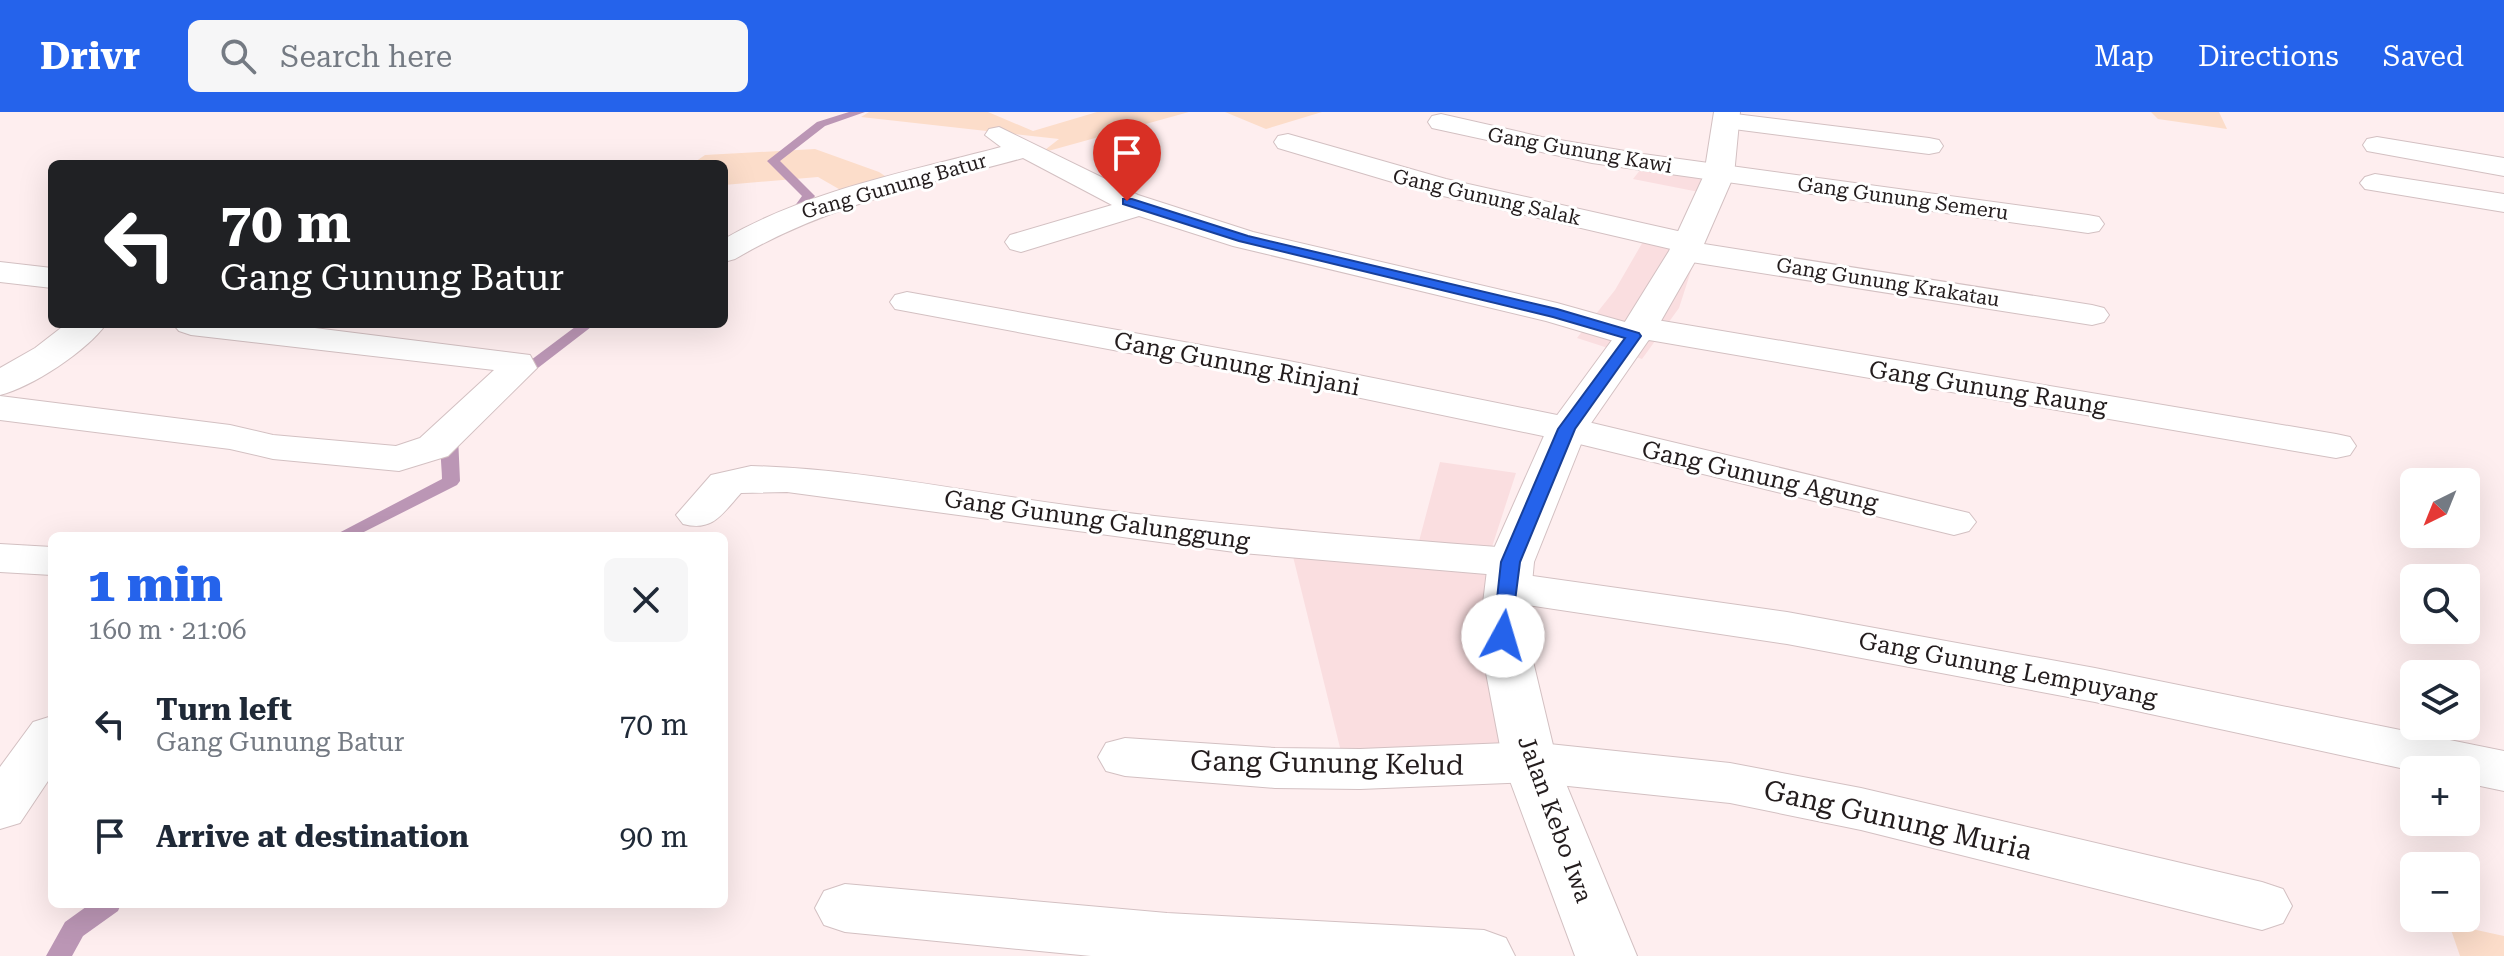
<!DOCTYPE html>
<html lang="en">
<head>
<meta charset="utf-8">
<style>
  :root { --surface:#fff; --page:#f6f6f7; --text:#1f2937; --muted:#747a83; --accent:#2563eb }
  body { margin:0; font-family:"Roboto Serif",serif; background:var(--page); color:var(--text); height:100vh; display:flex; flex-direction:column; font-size:30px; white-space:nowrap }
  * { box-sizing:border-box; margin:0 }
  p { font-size:26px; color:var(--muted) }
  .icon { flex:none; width:44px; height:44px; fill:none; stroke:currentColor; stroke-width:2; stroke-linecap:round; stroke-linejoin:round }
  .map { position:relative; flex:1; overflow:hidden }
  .drawer { position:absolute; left:48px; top:420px; width:680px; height:376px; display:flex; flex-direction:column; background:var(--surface); border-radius:12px; box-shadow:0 8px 32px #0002 }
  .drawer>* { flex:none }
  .top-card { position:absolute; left:48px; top:48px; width:680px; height:168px; border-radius:12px; box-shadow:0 8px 32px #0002; background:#202124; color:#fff; overflow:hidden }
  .needle { width:52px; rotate:223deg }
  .fabs { position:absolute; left:2400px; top:356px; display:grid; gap:16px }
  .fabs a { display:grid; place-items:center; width:80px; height:80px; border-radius:12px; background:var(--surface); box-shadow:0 8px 32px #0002; font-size:40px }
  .pin { position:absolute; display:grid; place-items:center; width:68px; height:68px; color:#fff; margin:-82px -34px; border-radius:50% 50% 50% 0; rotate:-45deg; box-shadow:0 0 8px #0007 }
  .pin .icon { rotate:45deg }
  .me { position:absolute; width:88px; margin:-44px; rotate:6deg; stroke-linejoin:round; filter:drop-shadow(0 0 6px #0008) }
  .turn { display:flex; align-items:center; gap:28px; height:168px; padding:0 40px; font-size:36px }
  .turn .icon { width:104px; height:104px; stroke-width:2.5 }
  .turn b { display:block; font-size:56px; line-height:68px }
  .round { display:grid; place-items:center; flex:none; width:84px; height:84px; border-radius:12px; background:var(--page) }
  .head { display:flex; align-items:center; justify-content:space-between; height:136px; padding:0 40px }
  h1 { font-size:48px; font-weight:800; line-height:60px; color:var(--accent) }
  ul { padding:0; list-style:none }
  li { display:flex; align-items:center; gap:24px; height:112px; padding:0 40px }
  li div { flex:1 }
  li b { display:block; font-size:30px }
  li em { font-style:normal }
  header { display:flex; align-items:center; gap:48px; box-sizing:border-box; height:112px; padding:0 40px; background:var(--accent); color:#fff }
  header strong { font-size:38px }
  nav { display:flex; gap:44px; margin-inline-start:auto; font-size:28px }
  .search { width:560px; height:72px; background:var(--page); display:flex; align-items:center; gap:20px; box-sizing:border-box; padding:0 28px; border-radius:12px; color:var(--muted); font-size:30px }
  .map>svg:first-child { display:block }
</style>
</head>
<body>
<header>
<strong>Drivr</strong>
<div class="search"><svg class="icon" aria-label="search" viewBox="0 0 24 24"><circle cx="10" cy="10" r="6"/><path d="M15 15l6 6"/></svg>Search here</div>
<nav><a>Map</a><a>Directions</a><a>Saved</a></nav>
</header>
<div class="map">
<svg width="2504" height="844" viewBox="0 0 2504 844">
  <rect width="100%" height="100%" fill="#feeeef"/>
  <path fill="#fadee0" d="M1648 48 1742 66 1704 81 1633 67Z
    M1648 121 1698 137 1679 196 1642 247 1577 226 1615 178Z
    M1440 350 1516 361 1490 441 1530 641 1345 656 1286 416 1418 433Z"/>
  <path fill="#fcddca" d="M869 0H988L1033 19 1097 0H1189L1041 41 1059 27 861 5Z
    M1225 0H1322L1266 17Z
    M2151 0H2219L2227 17 2158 7Z
    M815 37 879 60 903 76 851 84 818 65 724 73V52H692L705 43Z
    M2449 812 2504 824V844H2460Z"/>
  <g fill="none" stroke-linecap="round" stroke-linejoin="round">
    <path fill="#bb96b5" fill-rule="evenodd" d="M849 0H865L825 14 780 49 815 84 794 112H786L784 109 802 84 767 49 817 10Z
      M579 212H595L521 269H511V263Z
      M454 314 462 319 458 324 460 369 457 373 356 424H333L442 367C442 349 435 321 454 314Z
      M90 792H121L118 799 83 824 72 844H46L65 810Z"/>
    <defs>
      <path id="street" d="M1727 1 1929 26 1939 28 1943 34 1939 40 1929 42 1718 15 1714 9 1718 3Z
        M1441 2 1542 25 1643 42 2088 103 2099 105 2104 112 2099 119 2088 121 1592 51 1432 16 1428 10 1432 4Z
        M999 15 1138 83 1253 120 1557 191 1625 210 1639 205 2336 322 2350 325 2356 334 2350 343 2336 346 1649 228 1634 235 1546 209 1233 134 1139 104 1021 140 1010 137 1005 130 1010 123 1112 93 1023 46C923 73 825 94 735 147L724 150V127C809 78 907 60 1001 35L985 23 989 17Z
        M1288 22 1446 67 1700 124 1704 132 2092 193 2104 196 2109 203 2104 210 2092 213 1685 149 1674 146 1671 137 1426 80 1278 36 1274 30 1278 24Z
        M2377 25 2504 46V64L2367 39 2363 33 2367 27Z
        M2375 62 2504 82V100L2365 77 2360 71 2365 65Z
        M0 150 52 156V176L0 170Z
        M907 180 1284 248 1567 305 1969 401 1976 410 1969 419 1954 423 1567 329 1284 270 895 197 890 190 895 183Z
        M66 212H106C87 239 32 275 0 283V256L35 236Z
        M173 212H283L530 243 537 256 448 344 399 359 273 347 230 337 0 308V284L230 313 273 323 396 334 420 326 494 258 191 223 179 219Z
        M751 354C864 357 976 382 1088 396 1229 414 1370 425 1511 436L1527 440 1534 450 1527 460 1519 462 1787 500 2095 556 2504 639V679L2466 671V658L2414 659 2095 590 1787 532 1508 490 1492 485 1485 475 1492 465 1498 463 1242 441 787 380 741 381C722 402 713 420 683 412L676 403 711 363Z
        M0 432 52 435V463L0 460Z
        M52 604V663L20 711 0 717V655L33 610Z
        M1125 626 1275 636 1360 637 1530 630 1730 651 1861 676 2262 770 2283 777 2292 794 2283 811 2262 818 1861 718 1730 691 1530 670 1360 677 1275 676 1125 664 1106 659 1098 645 1106 631Z
        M845 772 1167 801 1484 818 1506 826 1515 844H1091L845 820 824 813 815 796 824 779Z"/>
      <path id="secondary" d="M1714 0H1740L1734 63 1701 139 1657 216 1587 317 1534 450 1527 524 1557 650 1637 844H1575L1503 650 1479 524 1488 450 1547 317 1623 213 1669 139 1704 63Z"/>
    </defs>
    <use href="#street" stroke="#d3c0c2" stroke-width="2"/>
    <use href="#secondary" stroke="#d3c0c2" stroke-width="2"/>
    <use href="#street" fill="#fff" fill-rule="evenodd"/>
    <use href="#secondary" fill="#fff" fill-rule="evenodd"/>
  </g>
  <path fill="#2563eb" stroke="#184099" stroke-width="2" d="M1123 87H1132L1248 124 1557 197 1639 221 1641 224 1575 317 1520 450 1510 528 1503 530 1493 524 1501 450 1558 317 1625 226 1553 205 1239 129 1123 92Z"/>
  <g text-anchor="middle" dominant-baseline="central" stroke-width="6" stroke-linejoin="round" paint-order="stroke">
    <g font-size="20" fill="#231c1d" stroke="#fff">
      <text transform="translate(1580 38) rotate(10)">Gang Gunung Kawi</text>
      <text transform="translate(894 74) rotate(-16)">Gang Gunung Batur</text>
      <text transform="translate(1487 85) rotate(13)">Gang Gunung Salak</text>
      <text transform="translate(1903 86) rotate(8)">Gang Gunung Semeru</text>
      <text transform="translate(1888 170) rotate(9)">Gang Gunung Krakatau</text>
    </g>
    <g font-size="24" fill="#231c1d" stroke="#fff">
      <text transform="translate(1237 252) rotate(11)">Gang Gunung Rinjani</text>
      <text transform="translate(1988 276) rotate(9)">Gang Gunung Raung</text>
      <text transform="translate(1760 364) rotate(13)">Gang Gunung Agung</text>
      <text transform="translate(1097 408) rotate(8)">Gang Gunung Galunggung</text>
      <text transform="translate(2008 557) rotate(11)">Gang Gunung Lempuyang</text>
      <text transform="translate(1555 707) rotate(70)">Jalan Kebo Iwa</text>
    </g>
    <g font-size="28" fill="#231c1d" stroke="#fff">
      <text transform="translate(1327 651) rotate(1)">Gang Gunung Kelud</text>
      <text transform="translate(1898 708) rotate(13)">Gang Gunung Muria</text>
    </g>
  </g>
</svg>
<div class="fabs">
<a><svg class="needle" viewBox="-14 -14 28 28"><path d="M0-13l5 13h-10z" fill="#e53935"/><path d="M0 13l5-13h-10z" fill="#747a83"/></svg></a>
<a><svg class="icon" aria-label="search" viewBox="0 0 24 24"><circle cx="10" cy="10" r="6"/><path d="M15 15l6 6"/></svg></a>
<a><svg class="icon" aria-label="layers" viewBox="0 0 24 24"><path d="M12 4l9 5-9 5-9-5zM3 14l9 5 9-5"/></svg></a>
<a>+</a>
<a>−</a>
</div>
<div class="pin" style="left:1127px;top:89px;background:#d93025"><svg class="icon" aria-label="arrive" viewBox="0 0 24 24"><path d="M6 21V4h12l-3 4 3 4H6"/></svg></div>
<svg class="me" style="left:1503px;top:524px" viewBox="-20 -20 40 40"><circle r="19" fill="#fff"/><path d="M0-13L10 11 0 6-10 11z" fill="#2563eb"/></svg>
<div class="top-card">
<div class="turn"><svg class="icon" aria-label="left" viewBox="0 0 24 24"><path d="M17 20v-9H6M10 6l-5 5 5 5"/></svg><div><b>70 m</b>Gang Gunung Batur</div></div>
</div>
<section class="drawer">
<div class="head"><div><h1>1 min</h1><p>160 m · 21:06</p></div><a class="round"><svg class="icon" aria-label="close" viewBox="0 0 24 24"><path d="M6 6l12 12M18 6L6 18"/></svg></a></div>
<ul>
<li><svg class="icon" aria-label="left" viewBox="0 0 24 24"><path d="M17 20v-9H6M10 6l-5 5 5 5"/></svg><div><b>Turn left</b><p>Gang Gunung Batur</p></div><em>70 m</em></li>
<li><svg class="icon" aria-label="arrive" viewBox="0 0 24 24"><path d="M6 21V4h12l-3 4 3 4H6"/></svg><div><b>Arrive at destination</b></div><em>90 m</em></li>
</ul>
</section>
</div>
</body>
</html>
